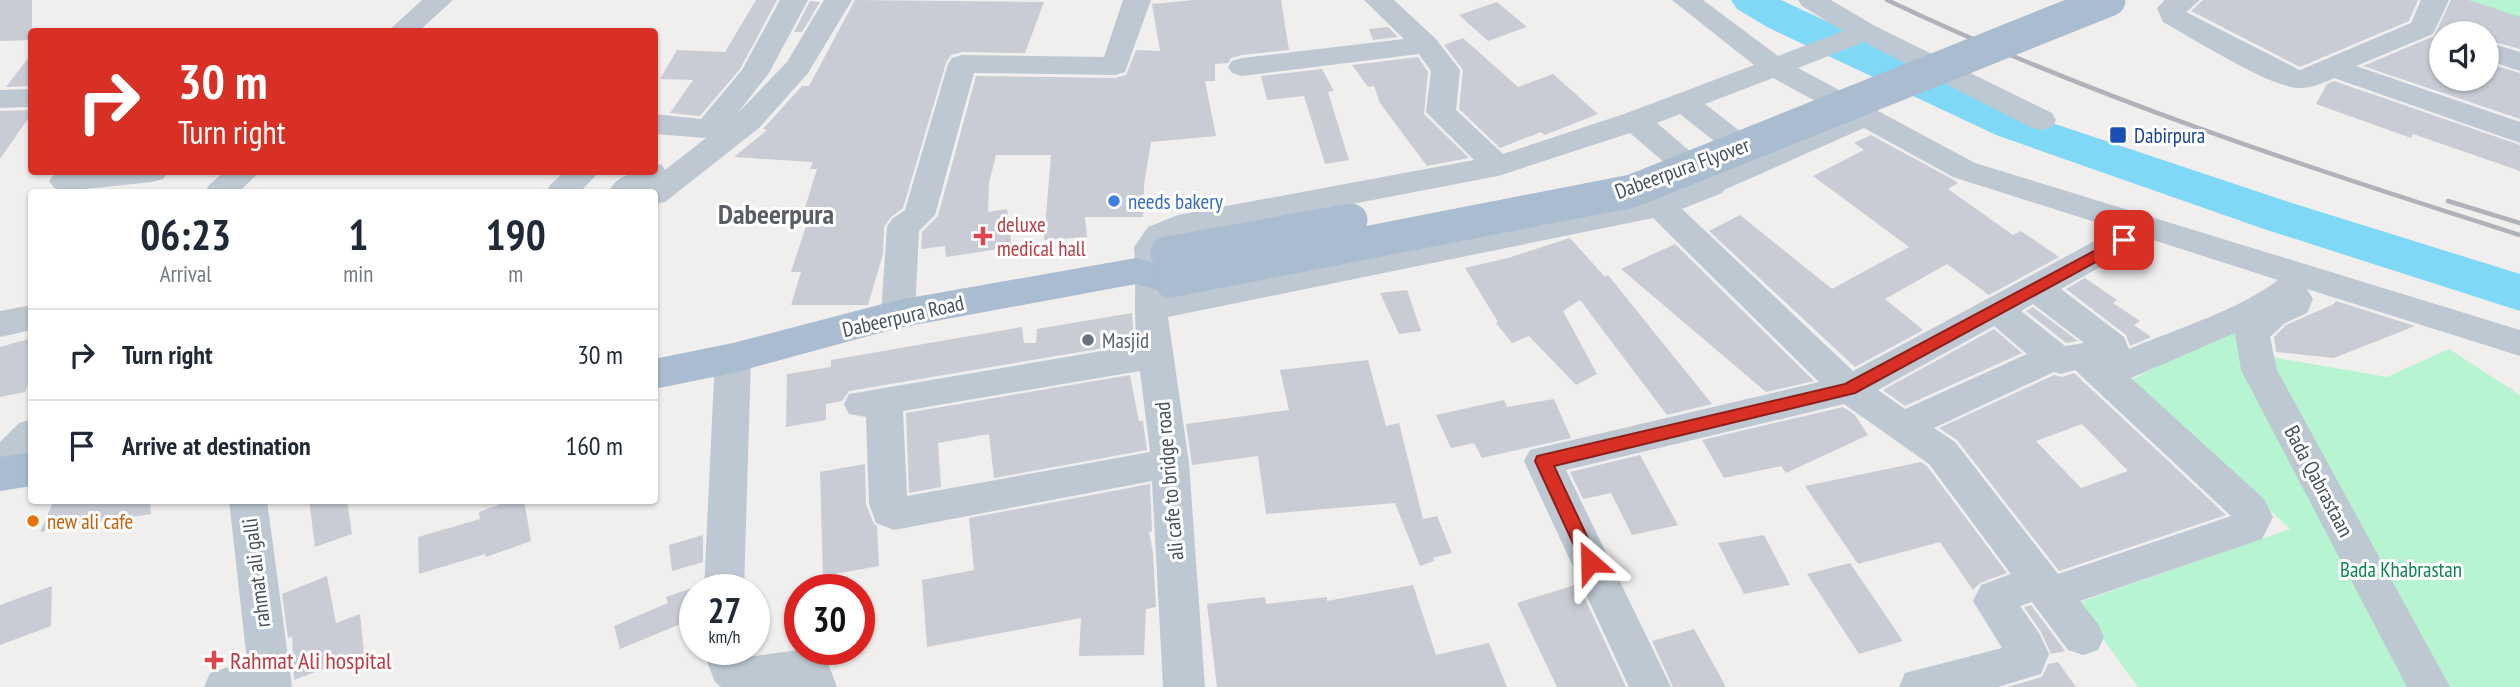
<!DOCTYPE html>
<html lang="en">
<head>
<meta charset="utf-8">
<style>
  :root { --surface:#fff; --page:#f2f2f3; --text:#1f2937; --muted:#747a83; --line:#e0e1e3 }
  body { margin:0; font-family:"PT Sans Narrow",sans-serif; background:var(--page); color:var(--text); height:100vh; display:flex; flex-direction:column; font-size:26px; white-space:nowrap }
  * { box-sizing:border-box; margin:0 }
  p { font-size:23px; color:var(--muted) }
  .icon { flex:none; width:38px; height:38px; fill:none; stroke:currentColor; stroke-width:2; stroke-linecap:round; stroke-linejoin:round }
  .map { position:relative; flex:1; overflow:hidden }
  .side { position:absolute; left:28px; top:189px; width:630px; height:315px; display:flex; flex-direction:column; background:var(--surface); border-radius:7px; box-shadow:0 2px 5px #0004 }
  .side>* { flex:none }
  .banner { position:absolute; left:28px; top:28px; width:630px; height:147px; border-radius:7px; box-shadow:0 2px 5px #0004; background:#d93025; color:#fff; overflow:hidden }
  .tools { position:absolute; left:2429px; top:21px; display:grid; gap:14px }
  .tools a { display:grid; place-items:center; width:70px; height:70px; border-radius:50%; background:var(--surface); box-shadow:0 2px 5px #0004; font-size:35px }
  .speed { position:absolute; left:679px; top:574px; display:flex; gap:14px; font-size:35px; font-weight:700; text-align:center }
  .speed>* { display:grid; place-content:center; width:91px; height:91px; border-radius:50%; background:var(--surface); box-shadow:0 2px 5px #0004; line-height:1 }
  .speed small { font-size:18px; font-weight:400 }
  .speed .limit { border:10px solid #d22; background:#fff; color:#111 }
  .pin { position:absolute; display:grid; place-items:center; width:60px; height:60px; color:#fff; margin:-30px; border-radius:14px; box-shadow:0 4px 10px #0006 }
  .me { position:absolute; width:77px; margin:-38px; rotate:335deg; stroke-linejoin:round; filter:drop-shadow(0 0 5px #0008) }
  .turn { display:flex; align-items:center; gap:24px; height:147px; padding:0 35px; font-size:32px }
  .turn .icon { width:91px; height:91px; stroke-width:2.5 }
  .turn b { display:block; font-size:49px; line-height:60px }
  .eta { display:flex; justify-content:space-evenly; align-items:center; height:119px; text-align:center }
  .eta b { font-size:42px; font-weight:700; line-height:49px }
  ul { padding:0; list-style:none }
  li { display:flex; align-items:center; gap:21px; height:91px; padding:0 35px; border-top:2px solid var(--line) }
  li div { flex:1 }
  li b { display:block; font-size:26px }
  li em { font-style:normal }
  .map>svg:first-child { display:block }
</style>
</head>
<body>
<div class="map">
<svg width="2520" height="687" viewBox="0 0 2520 687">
  <rect width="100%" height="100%" fill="#f1eeee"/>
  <path fill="#b7f4d1" d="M2470 0H2520V20Z
    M2229 329 2272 357 2387 377 2449 349 2520 395V687H2138L2077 603 2290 529 2131 380Z"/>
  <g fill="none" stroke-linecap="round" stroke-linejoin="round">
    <path fill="#7fd8f6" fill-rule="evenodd" d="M1731 0H1781L2028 115 2295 204 2520 274V311L2261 228 1996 135 1769 28 1737 9Z"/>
  </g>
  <path fill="#c9ccd4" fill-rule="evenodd" d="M0 0H32V40L0 41Z
    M756 0H777L740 69 700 116 670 113 693 80 660 79 677 50 725 52Z
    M855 0 1044 2 1025 53 962 52 951 55 946 63 903 208 891 217 884 227 883 254 868 305H791L801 272H791L810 214H803L817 169H810L813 162 734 157 767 130 763 129 802 86H809Z
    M1194 0H1281L1289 50 1242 55 1231 58 1228 63 1215 64V81H1205L1216 136 1151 142 1144 185 1143 217H1085L1087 237 1044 240 1051 155H996L989 183 988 212 1007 209 1012 247 946 257 945 246 921 249 922 232 938 216 976 76 1115 78 1126 75 1136 50 1160 51 1152 4Z
    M2203 0H2418L2409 21 2300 67 2191 11Z
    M2451 0H2469L2520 17V49L2487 40V33H2441V79H2487V63L2520 73V119L2363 66 2434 36Z
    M810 1 820 2 802 32H794Z
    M1497 2 1527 27 1488 41 1459 15Z
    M1388 27 1398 37 1373 40 1369 29Z
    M1463 38 1518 87 1553 74 1598 114 1545 135 1541 132 1500 148 1459 109 1463 70 1444 45Z
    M32 53V86L6 87Z
    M1418 57 1428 72 1424 114 1469 158 1427 166 1380 103 1374 86 1368 87 1352 65Z
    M1322 69 1334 91 1328 92 1349 160 1325 164 1304 96 1267 100 1261 76Z
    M2334 81 2520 145V171L2413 134 2411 138 2316 104 2327 84Z
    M32 110V113L0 159V111Z
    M1871 135 1952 179 1958 183 1948 189 2013 235 2021 231 2059 257 1989 295 1947 264 1885 299 1923 330 1855 367 1709 231 1740 215 1832 289 1909 247 1813 176 1864 150 1854 143Z
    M1570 238 1605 277 1608 275 1712 404 1667 415 1580 300 1563 311 1597 374 1576 385 1529 336 1512 343 1496 323 1498 322 1465 268 1508 258Z
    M1675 244 1814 381 1766 392 1621 269Z
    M2085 278 2117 300 2113 303 2140 321 2134 325 2151 337 2130 346 2126 335 2066 289Z
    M1407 290 1421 331 1399 334 1380 293Z
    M2336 301 2415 326 2334 358 2276 352 2274 337 2286 325 2334 304Z
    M2033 307 2078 341 2066 343 2026 311Z
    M1132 313 1134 343 849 391 842 401 826 404V420L786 427 787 374 831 367V360L1022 327 1024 343H1036L1037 329Z
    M1994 329 2022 353 1905 406 1883 390Z
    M32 338V373L25 392 0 397V347Z
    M1368 360 1386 426 1399 423 1423 519 1437 516 1452 553 1433 558 1434 561 1420 566 1395 503 1266 514 1258 456 1192 465 1186 424 1289 410 1280 370Z
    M2074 373 2226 515 2059 571 1957 440 1939 428 2054 375 2062 377ZM2082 424 2128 471 2081 488 2036 441Z
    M1130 375 1139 421H1143L1147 450 994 478 989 434 938 443 941 487 909 493 906 413Z
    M1554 399 1571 438 1482 458 1474 443 1451 448 1436 415 1504 400 1507 407Z
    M1843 407 1855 415 1868 435 1786 473 1781 466 1724 478 1702 440Z
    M1640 455 1678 525 1632 535 1611 493 1583 499 1570 472Z
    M1921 462 1927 466 2007 573 1980 583 1973 590 1940 542 1858 564 1805 486Z
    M865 464 866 504 874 524 877 526 879 566 823 576 820 472Z
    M1150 484 1152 531 1149 532 1153 553 1156 607 1146 609 1144 655 1079 656 1081 618 927 647 922 580 974 570 969 518Z
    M54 500H150L151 514 40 532Z
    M309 500H347L352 534 315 547Z
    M511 500H524L531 541 486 557 485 554 419 574 418 537 480 519 479 512Z
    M703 535V562L672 571 669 545Z
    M1764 535 1790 585 1744 594 1718 543Z
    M1850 563 1903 641 1859 654 1807 574Z
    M327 576 336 623 360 614 364 654 294 680 292 636 288 638 282 594Z
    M1578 584 1626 687H1557L1517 603Z
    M1413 585 1436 655 1489 643 1507 687H1217L1207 604 1265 597 1266 604 1327 597V601Z
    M52 586 51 626 0 645V605Z
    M695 587V618L620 649 614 626 668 603 666 597Z
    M2031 605 2065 651 2051 654 2041 632 2024 607Z
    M1694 629 1726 687H1673L1652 641Z
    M2058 662 2076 687H2007L2042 677 2048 664Z"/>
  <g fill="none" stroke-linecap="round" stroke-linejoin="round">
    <path fill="#bdc8d2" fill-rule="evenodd" d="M422 0H453L418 32H387Z
      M780 0H808L769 73 736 115 787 62 824 0H852L808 73 759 128 665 202 654 204V192H609C618 173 635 172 654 172V163L662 165 665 170 706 138 654 134V114L701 119 742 70Z
      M1123 0H1151L1125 72 1115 75 974 73 935 215 919 231 915 314 910 323 898 327 886 323 881 314 887 227 892 219 905 210 948 64 952 58 962 55 1104 57Z
      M1364 0H1394L1436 39 1460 70 1456 110 1503 154 1624 114 1754 65 1672 0H1703L1778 56 1843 31 1802 6 1798 0H1831L1875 26 2052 113 2056 120 2052 127 2041 130 2030 127 1864 42 1798 68 1975 163 2520 330V356L2307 289 2313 299 2307 313 2285 323 2270 337 2277 370 2450 687H2407L2241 370 2235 333 2131 378 2264 499 2273 517 2262 539 2080 601 2098 624 2104 637 2098 650 2083 655 2068 650 2032 602 2020 606 2039 633 2049 654 2041 674 1998 687H1899L1905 673 2002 648 1973 601 1981 585 2011 574 1929 464 1844 404 1566 470 1671 687H1629L1524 461 1530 450 1819 382 1653 218 1168 317 1189 463 1205 687H1163L1152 481 894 530 876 523 869 504 866 417 849 414 844 404 849 394 1137 345C1133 312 1137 280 1134 247L1148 227 1178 215 1474 160 1426 112 1431 71 1419 54 1242 76 1232 73 1228 67 1232 61 1242 58 1404 39ZM1773 78 1841 115 1763 149 1705 104ZM1680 114 1738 160 1713 171 1657 123ZM1864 128 1953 177 2117 229 1853 371 1682 209 1722 193 1724 190ZM1630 133 1687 182 1653 197 1168 292 1167 249 1172 243 1186 236 1498 176ZM2150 239 2278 280C2239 310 2176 329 2129 349L2124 337 2061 289ZM2033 304 2084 343 2065 346 2021 311ZM1994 326 2027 354 1905 409 1878 390ZM2075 370 2231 516 2058 574 1955 442 1934 428 2054 372 2061 374ZM1140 371 1150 452 907 496 903 411Z
      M2165 0H2200L2186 12 2300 70 2411 23 2421 0H2449L2433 34 2356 66 2520 122V143L2334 78C2324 83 2309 89 2297 88 2268 86 2192 38 2163 22L2157 8Z
      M2487 42 2520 52V71L2487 60Z
      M32 89V107L0 108V90Z
      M62 172H168L163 179 152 182 65 191 54 188 49 181 54 174Z
      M224 172H259L239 192H205L209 185Z
      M564 172H599L580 192H546L550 185Z
      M32 305V330L0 337V311Z
      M733 345 745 349 751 358 744 590H704L715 358 721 349Z
      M32 419V458L13 477 0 481V442L19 423Z
      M229 500H267L292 687H204L210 673 247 661Z
      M702 649H744L747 657 805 649 826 658 837 687H721L715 682Z"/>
    <path fill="#aabcd0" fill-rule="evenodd" d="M1136 258 1183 272 1188 281 1183 290 1170 294 1136 284 898 328 733 373 654 389V359L733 343 898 300Z
      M32 452V486L0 491V457Z"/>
    <path stroke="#afb3b9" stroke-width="4.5" d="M1887 0C2091 97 2305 167 2520 235
      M2448 201 2520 223"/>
    <path stroke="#aabcd0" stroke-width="33" d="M1167 253 1351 220
      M1170 281 1632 191 2109 0"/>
  </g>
  <path fill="#d93025" stroke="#8d1f18" stroke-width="2" d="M2124 235 2129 236 2131 240 2129 244 1855 393 1554 466 1599 562 1597 567 1590 569 1584 567 1535 461 1537 456 1845 384Z"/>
  <rect fill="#1a4fb4" stroke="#fff" stroke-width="2.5" x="2109" y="126" width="18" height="18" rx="3.5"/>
  <circle fill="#3f7fe0" stroke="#fff" stroke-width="2.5" cx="1114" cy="201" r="7"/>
  <g fill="#e0444e" stroke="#fff" stroke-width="2.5">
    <path d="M979.5 225.5h7v7h7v7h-7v7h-7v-7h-7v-7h7z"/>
    <path d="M210.5 649.5h7v7h7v7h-7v7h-7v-7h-7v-7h7z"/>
  </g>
  <circle fill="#6b7280" stroke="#fff" stroke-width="2.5" cx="1088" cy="340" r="7"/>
  <circle fill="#e8710a" stroke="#fff" stroke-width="2.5" cx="33" cy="521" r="7"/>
  <g text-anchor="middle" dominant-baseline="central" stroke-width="6" stroke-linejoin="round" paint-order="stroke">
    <g font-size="21" fill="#164399" stroke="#fff" text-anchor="start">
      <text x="2134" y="135">Dabirpura</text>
    </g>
    <g font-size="21" fill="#44505e" stroke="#fff">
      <text transform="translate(1682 168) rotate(-20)">Dabeerpura Flyover</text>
      <text transform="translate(903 316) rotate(-13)">Dabeerpura Road</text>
      <text transform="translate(1169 481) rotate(-95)">ali cafe to bridge road</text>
      <text transform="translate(2319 481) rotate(62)">Bada Qabrastaan</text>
      <text transform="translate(256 573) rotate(-97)">rahmat ali galli</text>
    </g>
    <g font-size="21" fill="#366cbe" stroke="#fff" text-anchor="start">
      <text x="1128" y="201">needs bakery</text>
    </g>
    <g font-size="21" fill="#be3a42" stroke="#fff" text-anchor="start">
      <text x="997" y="224">deluxe<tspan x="997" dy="24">medical hall</tspan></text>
    </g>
    <g font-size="21" fill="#5b616d" stroke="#fff" text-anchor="start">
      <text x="1102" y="340">Masjid</text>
    </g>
    <g font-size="21" fill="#c56008" stroke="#fff" text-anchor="start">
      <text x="47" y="521">new ali cafe</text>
    </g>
    <g font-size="21" fill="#0c874f" stroke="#fff">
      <text x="2401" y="569">Bada Khabrastan</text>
    </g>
    <g font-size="24" fill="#be3a42" stroke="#fff" text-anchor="start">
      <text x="230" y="660">Rahmat Ali hospital</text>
    </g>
    <g font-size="28" font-weight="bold" fill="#5a5e64" stroke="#fff">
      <text x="776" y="213">Dabeerpura</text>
    </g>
  </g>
</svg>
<div class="tools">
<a><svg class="icon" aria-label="sound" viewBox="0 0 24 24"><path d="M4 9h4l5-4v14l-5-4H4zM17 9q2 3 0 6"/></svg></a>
</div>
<div class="speed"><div>27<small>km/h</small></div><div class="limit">30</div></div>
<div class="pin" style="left:2124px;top:240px;background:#d93025"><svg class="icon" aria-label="arrive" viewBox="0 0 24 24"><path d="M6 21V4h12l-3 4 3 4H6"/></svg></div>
<svg class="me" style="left:1590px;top:562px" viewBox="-20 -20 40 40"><path d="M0-17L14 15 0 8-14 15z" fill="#d93025" stroke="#fff" stroke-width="4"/></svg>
<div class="banner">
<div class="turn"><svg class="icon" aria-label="right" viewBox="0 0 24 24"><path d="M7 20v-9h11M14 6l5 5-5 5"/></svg><div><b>30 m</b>Turn right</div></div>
</div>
<section class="side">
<div class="eta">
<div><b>06:23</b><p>Arrival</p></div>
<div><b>1</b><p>min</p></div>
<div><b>190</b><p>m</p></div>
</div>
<ul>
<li><svg class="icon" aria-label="right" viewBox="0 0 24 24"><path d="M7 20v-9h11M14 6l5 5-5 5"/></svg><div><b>Turn right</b></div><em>30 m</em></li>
<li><svg class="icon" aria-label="arrive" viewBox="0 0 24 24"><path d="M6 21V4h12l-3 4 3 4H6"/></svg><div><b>Arrive at destination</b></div><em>160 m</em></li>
</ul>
</section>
</div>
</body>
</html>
